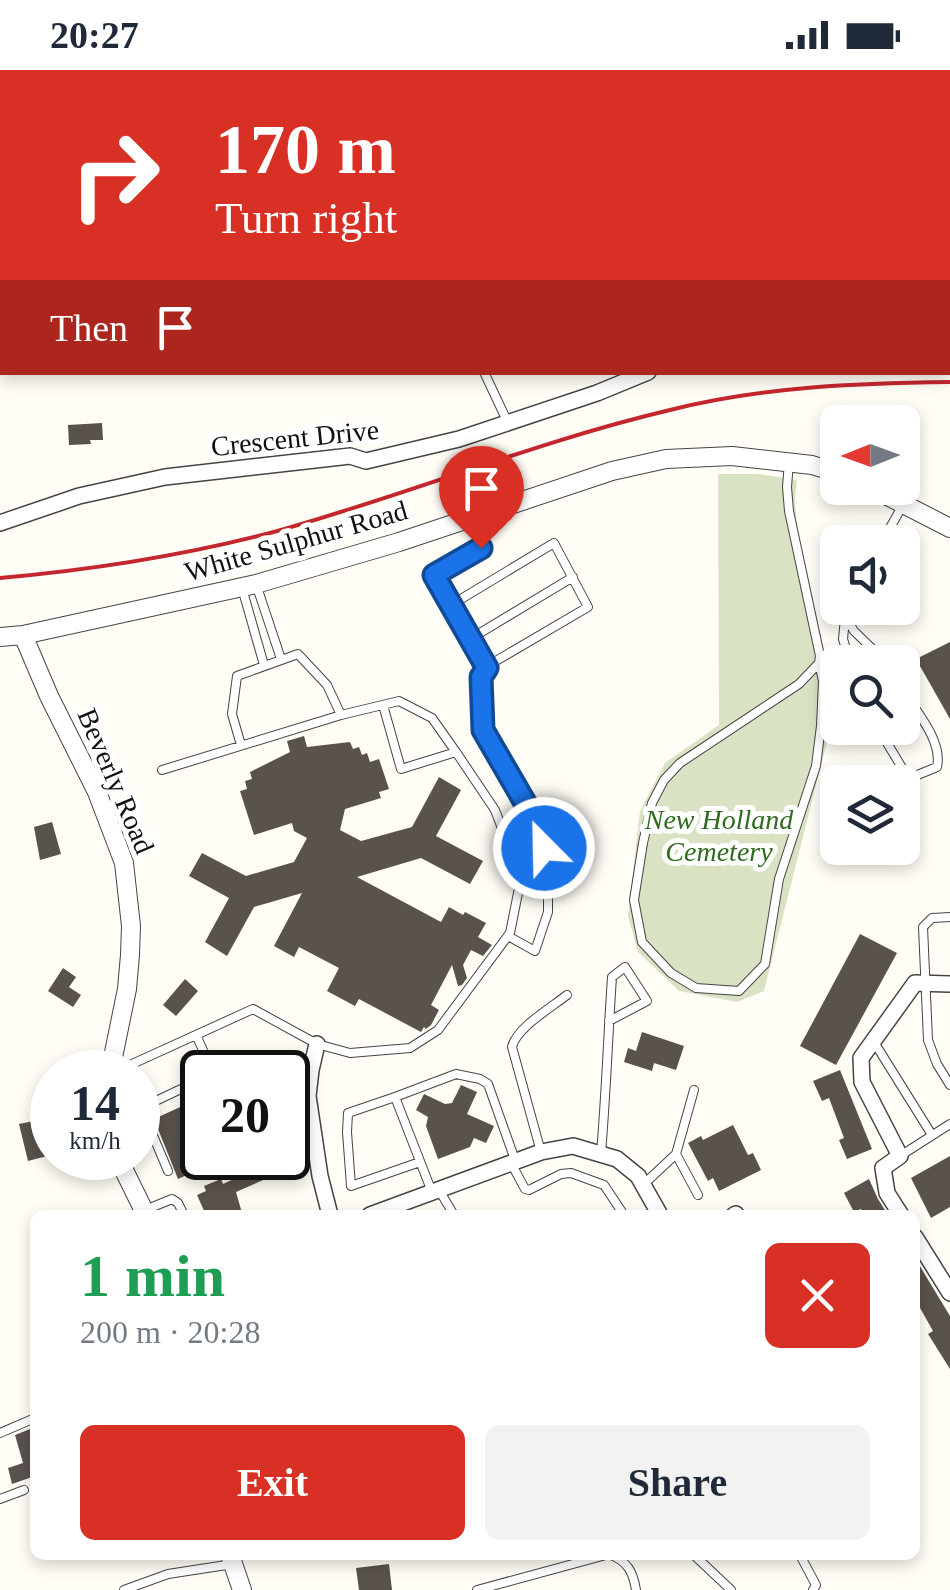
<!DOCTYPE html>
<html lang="en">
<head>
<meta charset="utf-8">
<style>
  :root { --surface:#fff; --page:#f2f2f3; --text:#1f2937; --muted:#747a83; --accent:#d93025 }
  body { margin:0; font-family:Georgia,serif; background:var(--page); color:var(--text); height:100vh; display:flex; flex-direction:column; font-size:38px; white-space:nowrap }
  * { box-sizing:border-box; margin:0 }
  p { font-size:32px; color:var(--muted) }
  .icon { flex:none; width:55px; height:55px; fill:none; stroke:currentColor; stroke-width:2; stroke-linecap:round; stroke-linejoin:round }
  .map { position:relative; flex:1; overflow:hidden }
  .panel { position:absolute; left:30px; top:1140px; width:890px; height:350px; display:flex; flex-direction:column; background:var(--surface); border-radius:15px; box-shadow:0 5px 15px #0003 }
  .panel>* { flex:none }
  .guide { position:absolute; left:0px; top:0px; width:950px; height:305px; box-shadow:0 5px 15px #0003; background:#d93025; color:#fff; overflow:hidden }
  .needle { width:65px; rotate:269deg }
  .fabs { position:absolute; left:820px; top:335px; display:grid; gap:20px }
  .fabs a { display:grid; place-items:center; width:100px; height:100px; border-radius:15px; background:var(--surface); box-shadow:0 5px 15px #0003; font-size:50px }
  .speed { position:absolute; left:30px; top:980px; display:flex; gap:20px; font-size:50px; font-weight:700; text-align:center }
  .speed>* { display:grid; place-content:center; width:130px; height:130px; border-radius:50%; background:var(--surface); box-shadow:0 5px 15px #0003; line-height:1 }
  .speed small { font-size:25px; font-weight:400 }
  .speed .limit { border:5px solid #111; border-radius:15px; background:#fff; color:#111 }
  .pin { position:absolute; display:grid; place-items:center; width:85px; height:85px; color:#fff; margin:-102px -42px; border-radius:50% 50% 50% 0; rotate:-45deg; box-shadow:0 0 10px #0007 }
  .pin .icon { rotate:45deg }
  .me { position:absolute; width:110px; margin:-55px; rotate:337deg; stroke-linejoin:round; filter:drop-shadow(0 0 8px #0008) }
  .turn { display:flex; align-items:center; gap:35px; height:210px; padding:0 50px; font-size:45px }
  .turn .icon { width:130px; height:130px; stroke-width:2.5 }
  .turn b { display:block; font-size:70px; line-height:85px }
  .then { display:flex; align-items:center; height:95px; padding:0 50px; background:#0003; gap:20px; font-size:38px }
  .round { display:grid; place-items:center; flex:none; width:105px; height:105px; border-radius:15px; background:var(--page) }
  .head { display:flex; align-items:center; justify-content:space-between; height:170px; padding:0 50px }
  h1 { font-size:60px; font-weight:800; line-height:75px; color:#1e9e55 }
  .button { display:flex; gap:20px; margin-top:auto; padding:20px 50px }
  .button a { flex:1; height:115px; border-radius:15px; background:var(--accent); color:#fff; font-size:40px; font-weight:800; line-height:115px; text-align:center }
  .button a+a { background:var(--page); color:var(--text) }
  .status { display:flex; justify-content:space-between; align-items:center; height:70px; padding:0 50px; background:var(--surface); direction:ltr }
  .status svg { height:28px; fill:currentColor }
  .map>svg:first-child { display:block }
</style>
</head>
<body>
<div class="status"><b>20:27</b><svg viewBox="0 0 49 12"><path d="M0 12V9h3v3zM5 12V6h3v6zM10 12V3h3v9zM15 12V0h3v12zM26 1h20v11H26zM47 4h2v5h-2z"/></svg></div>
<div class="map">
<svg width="950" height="1520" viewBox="0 0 950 1520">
  <rect width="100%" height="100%" fill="#fffdf5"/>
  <path fill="#d9e3c4" d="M718 404H758L797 410 795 430 797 460 824 582 832 652 764 921 737 932 679 921 638 882 628 846 640 741 665 693 719 655Z"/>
  <path fill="#5a524d" d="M102 353 103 370H90L91 374 69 375 68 355Z
    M950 572V649L916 589Z
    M304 666 307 677 350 672 353 679 359 677 362 685 367 683 370 692 379 689 389 719 379 722 381 728 345 739 340 760 361 771 412 757 439 707 461 720 436 766 483 791 470 814 421 788 357 807 441 852 449 837 463 845 465 842 486 853 478 867 492 875 483 886 471 880 463 895 467 908 462 915 458 916 452 895 431 935 439 940 431 955 426 959 424 957 421 962 359 929 355 936 327 921 339 898 299 877 294 887 274 876 302 823 254 837 227 886 205 872 229 828 189 806 202 783 246 806 294 792 307 768 294 761 292 753 254 765 240 721 247 719 245 711 252 709 250 702 290 682 287 671Z
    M52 752 61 784 40 790 34 757Z
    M860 864 897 883 836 995 800 976Z
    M63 898 76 907 69 917 81 925 73 937 48 921Z
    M185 909 198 921 176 946 163 935Z
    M642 962 684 976 676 1000 654 993 652 1001 624 992 628 978 636 981Z
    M840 1000 872 1079 847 1089 839 1070 844 1068 829 1028 822 1031 813 1011Z
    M461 1015 477 1022 467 1044 494 1056 486 1073 474 1068 470 1077 438 1089 426 1056 428 1047 416 1040 424 1024 445 1034 452 1033Z
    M202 1027V1082L196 1085 202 1098 178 1109 154 1049Z
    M34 1051 37 1062 40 1061 47 1086 28 1091 19 1054Z
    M733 1055 748 1085 753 1083 761 1100 719 1121 713 1108 708 1111 688 1073 701 1066 703 1070Z
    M950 1086V1137L931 1148 911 1108Z
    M253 1088H270L277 1104 236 1122 242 1143 236 1145H209L208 1141 205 1143 197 1125 206 1121 204 1116 221 1109 223 1114 240 1106 235 1095Z
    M869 1109 878 1129 888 1145H864L861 1139 854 1142 844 1123Z
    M915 1188 950 1246V1299L928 1264 933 1261 915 1229Z
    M35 1357V1406L12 1414 8 1398 23 1393 15 1365Z
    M389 1494 392 1520H359L356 1498Z"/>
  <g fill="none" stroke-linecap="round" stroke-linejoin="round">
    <defs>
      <path id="service" d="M296 0 297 2
        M265 2 268 0
        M0 203 2 202
        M484 302 508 353
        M789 392 787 417 789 441 820 586 819 593 799 614 680 693 664 710 652 733 643 773 634 830 642 872 671 903 696 918 739 921 765 894 779 809 816 696 821 656 823 611 819 593
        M882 472 904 433
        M481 478 434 505 451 535 554 473 588 537 489 595 481 607 483 660 527 737 544 778 548 807V842L535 881 508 866
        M256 514 281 589
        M242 518 264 595
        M451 535 487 598
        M846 538 843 569 850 592
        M846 548 854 561 886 592
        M470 569 573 507
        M383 635 401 699 456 682
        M878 658 904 701 915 706 937 697C943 671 916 641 902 619
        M241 675 232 644 237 606 298 584 327 615 341 645
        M950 847 932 848 923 857 928 970 937 994 950 1015
        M196 965 213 1002
        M874 972 932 1065
        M111 996 130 995 253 939 317 974 350 983 410 978 438 960 510 863 521 808 495 740 456 682 432 648 399 631 341 645 162 700
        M395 1027 456 1004 480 1009 488 1014 515 1090
        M138 1030 168 1101
        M288 1036 309 1032
        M141 1038 202 1009
        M541 1082 512 977C516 958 552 937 567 925
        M601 1083C606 1025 608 966 612 907L625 897 647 931 609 951
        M676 1084 694 1020
        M900 1086 950 1054
        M420 1092 351 1116 347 1062 348 1043 395 1027 432 1122
        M511 1093 525 1119 529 1120 561 1104 571 1103 604 1115 624 1145
        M643 1115 676 1084 698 1125
        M439 1120 454 1145
        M145 1140 172 1129 178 1133 184 1145
        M0 1363 35 1348
        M0 1429 24 1420
        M611 1485C628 1492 633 1502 636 1520
        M694 1485 731 1520
        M800 1485 816 1515 813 1520
        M124 1520 168 1504 233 1494
        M477 1520 606 1485"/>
      <path id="minor" d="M948 113H950
        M0 453 79 426 165 407 350 386 366 391 459 369 597 323 648 302
        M317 974 311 1000 308 1026 320 1106 330 1145
        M370 1145 541 1082 573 1076 617 1089 638 1106 660 1145
        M734 1145 736 1144
        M901 1145 887 1123 883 1098 900 1086 862 1012 861 988 915 913 950 914
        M915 1167 950 1223"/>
      <path id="tertiary" d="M872 418 950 458
        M23 565 49 626 97 722 124 793 131 856 130 885 127 919 110 1002
        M0 567 23 565 256 514 399 472 612 401 666 389 732 386 812 395 838 403
        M118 1088 146 1145
        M230 1485 242 1520"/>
    </defs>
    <use href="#service" stroke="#444" stroke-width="10"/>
    <use href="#minor" stroke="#444" stroke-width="18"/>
    <use href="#tertiary" stroke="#444" stroke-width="20"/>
    <use href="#service" stroke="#fff" stroke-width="8"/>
    <use href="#minor" stroke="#fff" stroke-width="15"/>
    <use href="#tertiary" stroke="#fff" stroke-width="18"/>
    <path stroke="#c4262e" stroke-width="4" d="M0 508C91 500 181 486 270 463 405 426 534 372 670 340 762 317 856 313 950 312"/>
  </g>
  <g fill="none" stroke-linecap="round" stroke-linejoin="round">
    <defs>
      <path id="route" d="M481 478 434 505 487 598 481 607 483 660 527 736 544 778"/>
    </defs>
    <use href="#route" stroke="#114b97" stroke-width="25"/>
    <use href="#route" stroke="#1a73e8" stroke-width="18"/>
  </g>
  <g text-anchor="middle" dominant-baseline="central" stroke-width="10" stroke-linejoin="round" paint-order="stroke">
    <g font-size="28" fill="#111" stroke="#fff">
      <text transform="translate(295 368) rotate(-6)">Crescent Drive</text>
      <text transform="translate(296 471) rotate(-16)">White Sulphur Road</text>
      <text transform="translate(116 711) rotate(67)">Beverly Road</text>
    </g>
    <g font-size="28" font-style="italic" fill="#2f6b1f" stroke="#fff">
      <text x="719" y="749">New Holland<tspan x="719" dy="32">Cemetery</tspan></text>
    </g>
  </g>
</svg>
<div class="fabs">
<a><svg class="needle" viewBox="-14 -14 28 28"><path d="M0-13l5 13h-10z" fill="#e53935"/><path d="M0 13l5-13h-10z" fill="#747a83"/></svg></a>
<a><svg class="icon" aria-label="sound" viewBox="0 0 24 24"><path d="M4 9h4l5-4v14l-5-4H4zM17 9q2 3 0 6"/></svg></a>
<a><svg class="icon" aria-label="search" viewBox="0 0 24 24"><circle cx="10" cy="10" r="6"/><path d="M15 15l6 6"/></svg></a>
<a><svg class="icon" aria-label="layers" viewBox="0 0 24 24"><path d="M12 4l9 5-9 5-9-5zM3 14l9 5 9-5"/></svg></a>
</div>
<div class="speed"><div>14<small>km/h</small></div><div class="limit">20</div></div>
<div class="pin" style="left:481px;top:478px;background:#d93025"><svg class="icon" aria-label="arrive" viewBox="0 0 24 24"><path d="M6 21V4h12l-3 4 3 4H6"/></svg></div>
<svg class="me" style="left:544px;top:778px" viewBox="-20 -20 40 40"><circle r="17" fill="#1a73e8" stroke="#fff" stroke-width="3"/><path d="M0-11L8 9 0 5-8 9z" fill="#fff"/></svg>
<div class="guide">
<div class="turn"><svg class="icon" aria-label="right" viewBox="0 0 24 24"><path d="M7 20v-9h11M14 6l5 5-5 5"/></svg><div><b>170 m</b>Turn right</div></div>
<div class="then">Then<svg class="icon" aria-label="arrive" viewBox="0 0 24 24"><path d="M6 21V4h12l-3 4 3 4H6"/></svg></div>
</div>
<section class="panel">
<div class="head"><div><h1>1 min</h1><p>200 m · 20:28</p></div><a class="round" style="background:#d93025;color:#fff"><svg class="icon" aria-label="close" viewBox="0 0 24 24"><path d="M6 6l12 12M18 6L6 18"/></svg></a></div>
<div class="button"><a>Exit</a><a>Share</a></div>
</section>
</div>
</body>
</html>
